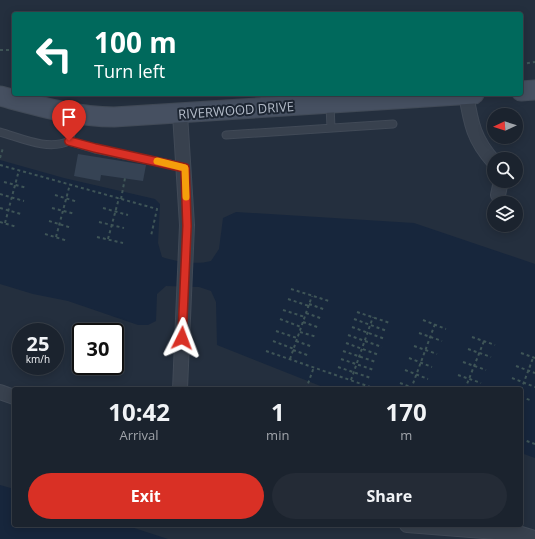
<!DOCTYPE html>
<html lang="en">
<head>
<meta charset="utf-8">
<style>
  :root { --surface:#1b232e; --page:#242b36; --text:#f1f3f6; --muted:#a0a4aa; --line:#39404a; --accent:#d93025 }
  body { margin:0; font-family:"Open Sans",sans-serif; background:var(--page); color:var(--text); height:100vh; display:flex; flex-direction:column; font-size:15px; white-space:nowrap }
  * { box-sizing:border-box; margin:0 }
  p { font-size:13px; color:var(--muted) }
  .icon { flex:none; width:22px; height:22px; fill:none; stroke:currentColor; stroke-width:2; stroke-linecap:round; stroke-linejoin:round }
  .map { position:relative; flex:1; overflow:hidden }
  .panel { position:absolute; left:12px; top:387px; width:511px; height:140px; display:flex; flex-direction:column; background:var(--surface); border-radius:4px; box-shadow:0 2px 10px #0003,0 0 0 1px var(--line) }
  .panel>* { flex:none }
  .guide { position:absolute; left:12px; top:12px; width:511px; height:84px; border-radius:4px; box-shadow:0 2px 10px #0003,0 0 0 1px var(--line); background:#00695c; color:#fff; overflow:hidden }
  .needle { width:26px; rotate:266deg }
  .fabs { position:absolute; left:487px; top:108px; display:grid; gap:8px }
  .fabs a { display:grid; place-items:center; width:36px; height:36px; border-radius:50%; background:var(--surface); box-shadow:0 2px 10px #0003,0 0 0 1px var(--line); font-size:20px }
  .speed { position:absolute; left:12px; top:323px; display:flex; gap:8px; font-size:20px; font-weight:700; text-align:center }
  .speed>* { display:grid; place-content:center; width:52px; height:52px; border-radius:50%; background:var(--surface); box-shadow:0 2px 10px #0003,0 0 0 1px var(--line); line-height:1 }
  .speed small { font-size:10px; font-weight:400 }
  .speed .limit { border:2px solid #111; border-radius:6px; background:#fff; color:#111 }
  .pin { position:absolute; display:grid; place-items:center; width:34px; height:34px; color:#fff; margin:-41px -17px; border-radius:50% 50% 50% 0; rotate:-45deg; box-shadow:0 0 4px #0007 }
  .pin .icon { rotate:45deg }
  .me { position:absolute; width:44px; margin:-22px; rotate:3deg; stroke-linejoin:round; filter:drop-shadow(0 0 3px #0008) }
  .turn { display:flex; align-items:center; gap:14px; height:84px; padding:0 16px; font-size:18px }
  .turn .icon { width:52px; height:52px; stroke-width:2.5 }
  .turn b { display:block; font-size:28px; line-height:34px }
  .eta { display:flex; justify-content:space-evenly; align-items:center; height:68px; text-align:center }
  .eta b { font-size:24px; font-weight:700; line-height:28px }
  .primary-button { display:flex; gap:8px; margin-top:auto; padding:8px 16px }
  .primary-button a { flex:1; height:46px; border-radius:24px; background:var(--accent); color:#fff; font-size:16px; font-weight:700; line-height:46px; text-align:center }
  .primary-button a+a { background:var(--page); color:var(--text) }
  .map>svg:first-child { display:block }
</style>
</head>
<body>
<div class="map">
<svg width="535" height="539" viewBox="0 0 535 539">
  <rect width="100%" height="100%" fill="#242f3e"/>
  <path fill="#17263c" d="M0 160 64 178 155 199 160 204 158 243 162 257C177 262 196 265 211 261L219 249 223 218 236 212 414 223 535 264V458L521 453V389H328L217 345 216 302 211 291 199 287 166 286 157 294 156 321 148 325H138L68 301 33 294 0 284Z
    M0 485 14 489V525H125L168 539H0Z"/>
  <path fill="#364354" d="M78 154 146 165 143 181 101 175 100 181 74 176Z"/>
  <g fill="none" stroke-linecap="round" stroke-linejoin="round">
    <defs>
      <path id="lane" d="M330 105 331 128
        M0 132C21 138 48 151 69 141L95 149 184 167
        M226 135 393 124
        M69 141 76 115"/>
      <path id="street" d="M466 94C471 124 474 140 494 162
        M498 195 501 181
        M180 389 187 225 180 114
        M0 392 14 397
        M407 525 521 534 531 537"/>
      <path id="secondary" d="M521 91 535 90
        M0 96C38 106 75 117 114 117L474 94"/>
    </defs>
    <use href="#lane" stroke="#414a57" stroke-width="9"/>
    <use href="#street" stroke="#414a57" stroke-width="16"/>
    <use href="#secondary" stroke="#414a57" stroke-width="21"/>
    <path stroke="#3f5557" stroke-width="2" stroke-dasharray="3 3" stroke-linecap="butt" d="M0 50H14
      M521 64 535 62
      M0 158 3 148
      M0 165 157 209 151 236
      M4 182 27 188
      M0 194 24 201
      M55 195 78 202
      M121 199 125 178
      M0 208 21 214
      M52 208 75 214
      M103 208 128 215
      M49 221 72 228
      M0 222 17 227
      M99 222 124 228
      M5 223 19 170
      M45 234 68 241
      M56 237 70 184
      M97 237 123 243
      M108 239 119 198
      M291 289 329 301
      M288 299 309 306
      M309 304 326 310
      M283 310 305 317
      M357 312 390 323
      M306 313 323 319
      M280 319 301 327
      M354 319 387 331
      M423 320 446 329
      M303 322 320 328
      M352 327 385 339
      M276 331 297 338
      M300 332 317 337
      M419 333 442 341
      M348 335 382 347
      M472 337 495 345
      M273 341 294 349
      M296 341 313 347
      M346 343 379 355
      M414 346 437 354
      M468 349 491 357
      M293 350 310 356
      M266 351 376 389
      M343 351 376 362
      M521 353 535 358
      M409 358 432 367
      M290 359 312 296
      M341 359 374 370
      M463 362 486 370
      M516 366 535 373
      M338 367 371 378
      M405 370 428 379
      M458 375 481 383
      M512 378 535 387
      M351 380 373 317
      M400 383 416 389
      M453 387 459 389
      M306 389 314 367
      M411 389 435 324
      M465 389 484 341
      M521 390 533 358
      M521 397 530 400
      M521 410 526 412
      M521 439 535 444"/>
    <use href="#lane" stroke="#38414e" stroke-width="7"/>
    <use href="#street" stroke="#38414e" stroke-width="14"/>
    <use href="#secondary" stroke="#465061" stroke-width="19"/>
  </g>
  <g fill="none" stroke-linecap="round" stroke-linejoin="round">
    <defs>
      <path id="route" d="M69 141 95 148 185 168 187 226 182 338"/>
    </defs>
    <use href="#route" stroke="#8d1f18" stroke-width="10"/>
    <use href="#route" stroke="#d93025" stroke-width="7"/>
    <path stroke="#f59e0b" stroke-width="7" d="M157 161 185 168 186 197"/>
  </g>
  <g text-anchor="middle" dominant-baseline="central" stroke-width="4" stroke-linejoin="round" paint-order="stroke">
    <g font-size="13" fill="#b4bcc9" stroke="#1d2633">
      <text transform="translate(236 110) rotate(-4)">RIVERWOOD DRIVE</text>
    </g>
  </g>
</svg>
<div class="fabs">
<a><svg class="needle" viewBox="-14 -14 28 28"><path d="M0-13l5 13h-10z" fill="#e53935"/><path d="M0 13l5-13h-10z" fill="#a0a4aa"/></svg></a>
<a><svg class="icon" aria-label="search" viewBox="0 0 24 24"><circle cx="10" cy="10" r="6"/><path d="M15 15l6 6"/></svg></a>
<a><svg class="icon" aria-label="layers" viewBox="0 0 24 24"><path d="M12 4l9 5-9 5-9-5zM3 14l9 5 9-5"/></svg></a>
</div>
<div class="speed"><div>25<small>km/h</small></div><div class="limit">30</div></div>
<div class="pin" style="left:69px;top:141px;background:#d93025"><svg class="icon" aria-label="arrive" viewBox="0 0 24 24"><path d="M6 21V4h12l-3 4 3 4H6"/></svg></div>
<svg class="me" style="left:182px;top:338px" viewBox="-20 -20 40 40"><path d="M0-17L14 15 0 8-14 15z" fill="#d93025" stroke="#fff" stroke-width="4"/></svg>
<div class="guide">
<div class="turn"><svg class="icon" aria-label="left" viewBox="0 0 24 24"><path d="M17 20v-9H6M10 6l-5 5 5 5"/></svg><div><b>100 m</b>Turn left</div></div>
</div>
<section class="panel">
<div class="eta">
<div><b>10:42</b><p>Arrival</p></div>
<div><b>1</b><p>min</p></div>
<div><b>170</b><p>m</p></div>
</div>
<div class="primary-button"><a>Exit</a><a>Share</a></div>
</section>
</div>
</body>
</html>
